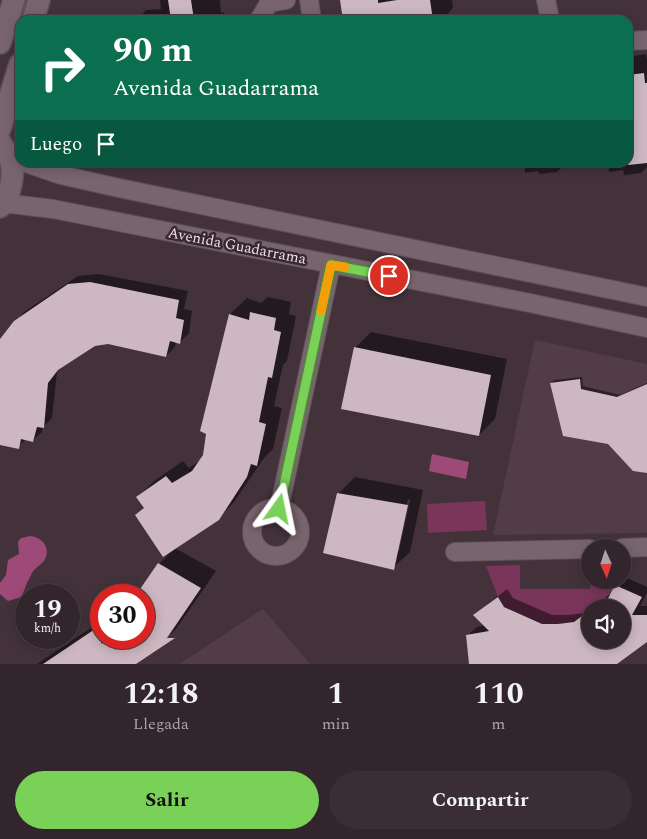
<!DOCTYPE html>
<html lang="es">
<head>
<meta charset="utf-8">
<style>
  :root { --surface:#32262c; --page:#3a2e34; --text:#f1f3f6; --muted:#a8a5a9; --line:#4d4348; --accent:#79d157 }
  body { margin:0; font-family:Spectral,serif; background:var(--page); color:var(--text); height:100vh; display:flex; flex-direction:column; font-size:19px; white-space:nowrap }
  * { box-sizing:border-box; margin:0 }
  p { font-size:16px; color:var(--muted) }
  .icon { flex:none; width:28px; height:28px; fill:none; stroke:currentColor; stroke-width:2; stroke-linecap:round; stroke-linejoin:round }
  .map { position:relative; height:664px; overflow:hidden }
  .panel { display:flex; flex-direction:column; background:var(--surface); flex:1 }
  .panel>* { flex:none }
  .guide { position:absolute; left:15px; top:15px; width:618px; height:152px; border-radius:15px; box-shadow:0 2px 12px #0003,0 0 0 1px var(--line); background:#0b6e4f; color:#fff; overflow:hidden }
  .needle { width:32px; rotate:177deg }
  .fabs { position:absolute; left:581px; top:539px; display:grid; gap:10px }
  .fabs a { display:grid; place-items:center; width:50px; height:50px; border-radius:50%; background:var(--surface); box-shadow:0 2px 12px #0003,0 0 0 1px var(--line); font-size:25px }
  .speed { position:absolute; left:15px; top:584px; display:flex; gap:10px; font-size:25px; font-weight:700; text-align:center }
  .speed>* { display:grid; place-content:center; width:65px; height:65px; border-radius:50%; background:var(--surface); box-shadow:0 2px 12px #0003,0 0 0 1px var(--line); line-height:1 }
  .speed small { font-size:12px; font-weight:400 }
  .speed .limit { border:8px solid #d22; background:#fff; color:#111 }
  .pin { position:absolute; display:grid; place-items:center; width:42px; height:42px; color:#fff; margin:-21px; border:2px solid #fff; border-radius:50%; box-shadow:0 1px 5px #0007 }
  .me { position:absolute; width:55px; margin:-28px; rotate:12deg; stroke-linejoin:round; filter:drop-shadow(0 0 4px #0008) }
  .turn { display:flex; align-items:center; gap:18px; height:105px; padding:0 15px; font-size:22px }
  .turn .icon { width:65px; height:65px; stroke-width:2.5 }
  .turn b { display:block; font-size:35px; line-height:42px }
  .then { display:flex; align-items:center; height:48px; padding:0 15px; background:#0003; gap:10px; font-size:19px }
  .eta { display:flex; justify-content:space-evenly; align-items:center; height:85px; text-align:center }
  .eta b { font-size:30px; font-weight:700; line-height:35px }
  .cta { display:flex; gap:10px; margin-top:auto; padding:10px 15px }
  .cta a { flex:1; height:58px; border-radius:30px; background:var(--accent); color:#111; font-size:20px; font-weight:700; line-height:58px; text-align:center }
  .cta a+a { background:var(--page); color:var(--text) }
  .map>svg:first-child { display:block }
</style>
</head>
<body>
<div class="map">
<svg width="647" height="664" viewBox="0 0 647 664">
  <rect width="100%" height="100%" fill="#43323a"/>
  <path fill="#523c47" d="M535 340 647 364V533L493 535Z
    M263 609 310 664H179Z"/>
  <path fill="#7a355b" d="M485 501 487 530 428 533 427 504Z
    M520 565V589H590L591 580H617L609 595 593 607 590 608V610L570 624 547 626 503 606 498 597 486 566Z"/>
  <path fill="#9e4a78" d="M432 454 469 462 466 479 429 471Z
    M30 536C42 537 52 548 44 561 40 566 34 568 31 575 27 582 24 590 22 597L8 601 0 594V583L6 575 8 560 19 554 18 542 21 538Z"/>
  <path fill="#0007" fill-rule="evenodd" d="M160 0H220L221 13 224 12 225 20H137L146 10 161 9Z
    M342 0H452L453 8 444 18V20H335L343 12Z
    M646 54 647 59V167L641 173 624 175 623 170 609 172 608 162H628V57Z
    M524 162H598L570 166 561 168 557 172 539 174 538 171 525 173Z
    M99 274 188 291 184 309 192 311 189 333 180 342 176 341 175 347 166 356 108 343 95 345 62 366 57 372 52 418 43 427 42 432 32 441 26 439 18 447 0 444V341L24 312 78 276Z
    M268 297 291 302 289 314 296 316 287 361 283 365 274 406 282 408 273 449 264 458 234 502 218 519 175 548 216 571 176 629 159 646 133 664H37L101 621V638H144V595H137L159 564 174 549 137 515 145 507 138 497 154 481 183 461 189 468 201 460 204 456 230 314 247 298 261 303Z
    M371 332 507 359 495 419 479 435 355 348Z
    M582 377 583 386 620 395 647 383V471L551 383 554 380Z
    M355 477 423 490 410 552 393 568 325 552 339 493ZM408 499 410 500 399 551H397Z
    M625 577 647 587V593L640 606H647V642H644L615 664H489L467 636 477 627 485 625 475 615 507 589 513 598 552 615H568L584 613 590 609V640H622V608H591L613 592 616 586Z"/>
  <path fill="#cdb7c1" d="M168 0H191L194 20H171Z
    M340 0H378V3L397 0H430L433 20H343Z
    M644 73 645 83H647V163L628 165V75Z
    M90 282 179 300 176 318 184 320 180 344 170 341 166 357 108 344 95 346 58 370 48 383 44 428 37 427 33 442 21 439 19 449 0 445V339L14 321 68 284Z
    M250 312 276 318 274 330 281 332 272 378 268 377 259 422 266 424 257 466 251 464 247 477 219 520 163 557 135 515 144 508 136 497 166 476 172 483 192 471 203 455 206 434 200 431 229 314 249 320Z
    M354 347 491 375 479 436 341 409Z
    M580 379 581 389 617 397 647 384V473L633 471 608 444 563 436 550 383Z
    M337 493 408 505 394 570 323 553Z
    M158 563 201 588 167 638H175L136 664H43L101 625V644L106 638H144V595H136Z
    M615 585 642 597 632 615H647V642L617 664H469L466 635 489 631 473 615 498 597 504 607 542 624H558L574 622 590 610V640H622V608H603Z"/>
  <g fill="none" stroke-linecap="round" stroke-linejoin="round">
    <defs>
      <path id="minor" d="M309 0 312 20
        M546 0 550 20
        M269 3 286 0
        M259 20 269 3V0
        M628 41 647 40
        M23 162 61 175 119 188 647 297
        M3 203 53 209 530 303 647 328
        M252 532a24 24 0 1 1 48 0a24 24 0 1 1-48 0Z
        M279 509 331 265
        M622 548 647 547
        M455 552 590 549"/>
      <path id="tertiary" d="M33 20 39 0
        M0 43 14 0
        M0 129 20 64
        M0 142C3 147 6 152 9 156 16 172 11 195 0 207"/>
    </defs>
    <use href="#minor" stroke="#5f5057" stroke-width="20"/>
    <use href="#tertiary" stroke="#5f5057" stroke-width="24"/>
    <use href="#minor" stroke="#78646d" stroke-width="18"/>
    <use href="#tertiary" stroke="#78646d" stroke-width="21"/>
  </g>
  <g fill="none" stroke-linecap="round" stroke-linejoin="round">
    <defs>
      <path id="route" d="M279 509 331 265 389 276"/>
    </defs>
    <use href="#route" stroke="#4f8839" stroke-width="12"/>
    <use href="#route" stroke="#79d157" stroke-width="9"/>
    <path stroke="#f59e0b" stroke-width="9" d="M321 311 331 265 345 267"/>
  </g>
  <g text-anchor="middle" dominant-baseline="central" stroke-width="5" stroke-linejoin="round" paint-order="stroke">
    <g font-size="15" fill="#e9dee3" stroke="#382830">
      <text transform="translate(237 246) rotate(11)">Avenida Guadarrama</text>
    </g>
  </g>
</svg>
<div class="fabs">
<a><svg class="needle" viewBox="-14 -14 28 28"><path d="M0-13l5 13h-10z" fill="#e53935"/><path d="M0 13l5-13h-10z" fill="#a8a5a9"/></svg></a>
<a><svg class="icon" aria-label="sound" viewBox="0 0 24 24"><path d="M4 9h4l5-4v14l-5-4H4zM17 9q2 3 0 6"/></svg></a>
</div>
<div class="speed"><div>19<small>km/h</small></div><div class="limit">30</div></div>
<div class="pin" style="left:389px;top:276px;background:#d93025"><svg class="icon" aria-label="arrive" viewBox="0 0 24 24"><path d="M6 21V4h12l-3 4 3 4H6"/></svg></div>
<svg class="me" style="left:279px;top:509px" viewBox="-20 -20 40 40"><path d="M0-17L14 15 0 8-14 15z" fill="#79d157" stroke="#fff" stroke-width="4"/></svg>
<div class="guide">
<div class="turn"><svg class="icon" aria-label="right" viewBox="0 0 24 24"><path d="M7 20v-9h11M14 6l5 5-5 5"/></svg><div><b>90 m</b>Avenida Guadarrama</div></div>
<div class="then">Luego<svg class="icon" aria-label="arrive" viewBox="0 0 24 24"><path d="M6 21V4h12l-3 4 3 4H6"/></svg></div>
</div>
</div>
<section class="panel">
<div class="eta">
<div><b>12:18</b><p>Llegada</p></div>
<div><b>1</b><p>min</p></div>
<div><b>110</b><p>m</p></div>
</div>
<div class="cta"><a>Salir</a><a>Compartir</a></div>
</section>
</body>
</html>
